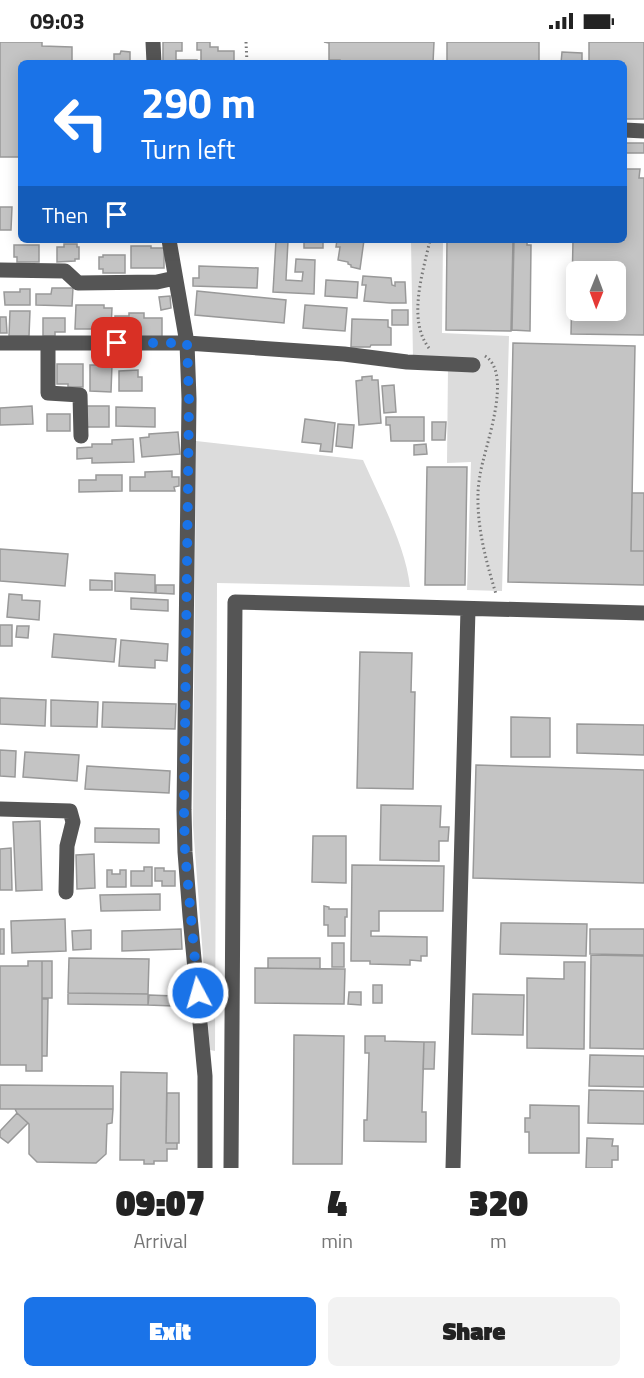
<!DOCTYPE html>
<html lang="en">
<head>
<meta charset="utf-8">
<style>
  :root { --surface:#fff; --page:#f2f2f2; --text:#222; --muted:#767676; --accent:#1a73e8 }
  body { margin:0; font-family:"Titillium Web",sans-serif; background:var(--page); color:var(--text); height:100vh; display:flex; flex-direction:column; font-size:22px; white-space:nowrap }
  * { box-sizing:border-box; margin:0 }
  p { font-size:20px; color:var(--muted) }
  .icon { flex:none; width:33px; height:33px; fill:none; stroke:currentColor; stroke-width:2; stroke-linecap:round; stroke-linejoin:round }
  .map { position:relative; height:1126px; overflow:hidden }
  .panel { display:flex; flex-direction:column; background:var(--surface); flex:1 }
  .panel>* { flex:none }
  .top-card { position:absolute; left:18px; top:18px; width:609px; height:183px; border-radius:9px; box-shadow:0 3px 15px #0003; background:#1a73e8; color:#fff; overflow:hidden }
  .needle { width:39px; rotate:181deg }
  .buttons { position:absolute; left:566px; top:219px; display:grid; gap:12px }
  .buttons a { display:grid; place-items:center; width:60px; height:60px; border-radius:9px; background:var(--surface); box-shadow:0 3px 15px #0003; font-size:30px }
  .pin { position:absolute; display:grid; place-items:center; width:51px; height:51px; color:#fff; margin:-26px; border-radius:12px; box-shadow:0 3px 9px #0006 }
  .me { position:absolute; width:66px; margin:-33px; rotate:354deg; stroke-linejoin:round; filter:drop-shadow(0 0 4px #0008) }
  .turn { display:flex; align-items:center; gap:21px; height:126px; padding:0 24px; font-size:27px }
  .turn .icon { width:78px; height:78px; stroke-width:2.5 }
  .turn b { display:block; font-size:42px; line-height:51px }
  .then { display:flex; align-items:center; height:57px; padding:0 24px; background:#0003; gap:12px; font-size:22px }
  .eta { display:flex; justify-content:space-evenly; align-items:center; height:102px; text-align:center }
  .eta b { font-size:36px; font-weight:800; line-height:42px }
  .cta { display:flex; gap:12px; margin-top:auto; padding:12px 24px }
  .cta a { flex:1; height:69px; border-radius:9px; background:var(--accent); color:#fff; font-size:24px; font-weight:800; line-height:69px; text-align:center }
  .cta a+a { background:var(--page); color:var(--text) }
  .status { display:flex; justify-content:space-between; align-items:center; height:42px; padding:0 30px; background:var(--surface); direction:ltr }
  .status svg { height:16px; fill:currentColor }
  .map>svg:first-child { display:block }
</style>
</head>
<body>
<div class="status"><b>09:03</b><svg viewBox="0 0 49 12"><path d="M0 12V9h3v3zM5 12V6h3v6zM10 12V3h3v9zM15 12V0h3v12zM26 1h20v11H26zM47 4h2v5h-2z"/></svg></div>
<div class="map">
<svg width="644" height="1126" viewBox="0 0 644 1126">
  <rect width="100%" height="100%" fill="#fff"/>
  <path fill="#dcdcdc" d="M411 198H443L442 291 509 294 502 549 467 548 471 420 447 421 448 325 413 317Z
    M196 399 363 418C380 456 406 505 410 545L217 541 215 1009 210 1008 193 783Z"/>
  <path fill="#c4c4c4" stroke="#999" stroke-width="1.5" fill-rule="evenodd" d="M0 0H42V4L72 5V21H21V115H0Z
    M163 0H182V9H176V18H197V21H163Z
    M197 0H210V5H218V9H234V21H201V8H197Z
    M324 0H434L433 21H340V18H329V1Z
    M447 0H539V21H447Z
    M589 0H644V77H624V21H589Z
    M121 9 130 10V21L114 20V12H120Z
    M562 10 582 11V21H561Z
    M624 101H644V111H624Z
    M624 127H640L639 136H644V293L571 292 573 198H624ZM576 230H615V268H576Z
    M0 165H12L11 188H0Z
    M276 198 288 199 286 238 302 239 303 230H295L296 217 315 218 314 252 273 250Z
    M304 198H323V206H304Z
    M337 198H364L360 227 351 225V223L348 222V220L338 218 340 205H336Z
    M447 198H513L511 289 446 288Z
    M514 198H527V203H531L530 289 512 288Z
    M64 202H77V205H79V217H75V219L57 220V205H64Z
    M14 203H39V220H17V215H14Z
    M131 204H151V206H164V226H131Z
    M103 213H125V231H103V227H99V215H103Z
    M199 224 258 226 257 246 193 244V236H199Z
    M363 234 391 236 392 243 395 244V240H405L406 261H390L364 259 366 243H362Z
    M326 238 358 240 357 256 325 254Z
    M52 246H73L72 264 36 263V252H51Z
    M20 247H30V263H5L4 250H20Z
    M197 249 286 258 284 281 195 273Z
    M170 254 171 266 161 268 159 255Z
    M76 263H104V266H112L111 287H75Z
    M305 263 347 266 345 289 303 286Z
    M392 268H408V283H392Z
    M10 269H30L29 294H9Z
    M129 271H144V276H162V295H115V274H129Z
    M0 275H6L7 291H0Z
    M43 276H65V290H55V294H43Z
    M352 277 388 278V285L391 286V303H371L370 305H351Z
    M513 301 635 304 631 509H644V543L508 540Z
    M57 322H83V345H68V342H57Z
    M90 323H112L111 350 90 349Z
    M138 328V335H142V349H119V329Z
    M372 334V338H378L381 381 359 383 356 339 362 338V335Z
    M394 343 396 370 384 371 382 344Z
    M32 364 33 382 0 383V366Z
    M87 364H109V385H87Z
    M116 365 155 366V385L116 384Z
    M47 372H70V389H47Z
    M386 375H424V399H391L390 383H386Z
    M305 377 335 381 332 410 320 409 321 402 302 400Z
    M432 380H446L445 398H432Z
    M338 382 354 383 352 406 336 404Z
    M178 390 180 412 142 415 140 396 149 395V392Z
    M133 397 134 420 92 421V416L77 417V406L92 405V402H112V398Z
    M426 402 427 412 414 413V403Z
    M427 425H467L465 543H425Z
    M172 429V435H179V444L174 445 175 449H130V435H145V430Z
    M96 433H122V449L79 450V438H96Z
    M632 451H644V509H631Z
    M0 507 68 512 65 544 0 539Z
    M115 531 155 533V551L115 549Z
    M90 538 112 539V548H90Z
    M156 543H174V552L156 551Z
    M9 552 22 553V558L40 559 39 578 7 575Z
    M131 556 168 558V569L131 567Z
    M0 583H12V604H0Z
    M17 584H29L28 596 16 595Z
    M54 592 116 597 114 620 52 615Z
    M121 598 168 602 167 619 155 618V626L119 624Z
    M360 610 412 611 411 650H415L413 747 357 746Z
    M0 656 46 658 45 684 0 682Z
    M51 658 98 660 97 685 51 684Z
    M103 660 176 662 175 687 102 685Z
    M511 675 550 676V715H511Z
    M577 682 644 683V713L577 711Z
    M0 708 16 709 15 735 0 734Z
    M25 710 79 713 77 739 23 735Z
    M476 723 644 728V841L473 836Z
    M87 724 170 729 169 751 85 747Z
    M381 763 441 764 440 785H449L448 799H439V819L380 818Z
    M40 779 42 848 16 849 13 780Z
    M95 786 159 787V801L95 800Z
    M313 794H346V841L312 840Z
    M11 806 12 848H0V807Z
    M94 812 95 846 77 847 76 813Z
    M352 823 444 824 443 869H379V889H371V894L427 895V914H421V919L410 918V923L370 922V919H351Z
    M144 825H152V844H131V829H144Z
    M155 826H164V829H175V844H162V839H155Z
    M107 828H112V832H120V828H126V845H107Z
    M160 852V868L101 869 100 853Z
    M324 864 329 865V867H347V875H345V894H328V883H324Z
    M65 877 66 909 12 911 11 879Z
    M501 881 587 882 586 914 500 912Z
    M0 887H4V912H0Z
    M181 887 182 907 122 909V889Z
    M590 887H644V913L590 912Z
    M91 888V907L73 908 72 889Z
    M332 901H344V925H332Z
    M591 913 644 914V1007L590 1006Z
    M69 916 149 917 148 952 68 951Z
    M268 916H320V927L268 926Z
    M28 919H42V1029H26V1023H0V924H28Z
    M42 919H52V956H42Z
    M564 920H585L584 1007 527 1006V936L564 937Z
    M255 926 345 927 344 962 255 961Z
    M373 943H382V961H373Z
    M349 950H361V963L348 962Z
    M68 951 148 952V963L68 962Z
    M473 952 524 953 523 993 472 992Z
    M149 953 174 954 173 964 148 963Z
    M42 957H48L47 1014H42Z
    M294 993 344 994 342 1122H293Z
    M365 994H385V999L424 1000 422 1070H426V1100L364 1099V1078H367L369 1011H365Z
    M424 1000H435L434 1027H423Z
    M590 1013 644 1014V1045L589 1044Z
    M121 1030 167 1031 166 1101H177V1107H167V1119H154V1122H144V1118H120Z
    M0 1043 113 1044V1067H0Z
    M589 1048 644 1049V1082L588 1081Z
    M167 1051H179V1101H166Z
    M530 1063 579 1064V1111H529V1090H525V1076H530Z
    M15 1067H113L112 1081 107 1082 106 1112 96 1121 37 1120 29 1112V1082L17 1071Z
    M17 1071 28 1081 8 1101 0 1095V1089Z
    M587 1096 613 1097 612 1104H618V1118H612V1126H586Z"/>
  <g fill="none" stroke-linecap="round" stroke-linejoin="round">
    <path stroke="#777" stroke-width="3" stroke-dasharray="1.5 3" stroke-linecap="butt" d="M246 0 247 21
      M429 306C407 278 423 230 430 198
      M485 314C514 332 484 406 480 433 479 439 478 446 478 452 477 486 486 519 496 552"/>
    <path stroke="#555" stroke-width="15" d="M153 0 154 21
      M624 88 644 89
      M169 198 187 301 189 357 184 768 185 810 190 874 205 1034V1126
      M0 228 65 229 78 241 157 240 175 236
      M0 301H187L344 312 407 320 473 323
      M48 301V351L80 353 81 394
      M0 767 70 769 73 780 67 804 66 850
      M231 1126 235 560 644 571
      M453 1126 468 567"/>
  </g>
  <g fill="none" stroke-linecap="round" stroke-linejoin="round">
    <path stroke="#1a73e8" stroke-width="10" stroke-dasharray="0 18" d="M117 301H187L189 357 184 768 185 810 198 951"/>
  </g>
</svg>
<div class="buttons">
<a><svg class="needle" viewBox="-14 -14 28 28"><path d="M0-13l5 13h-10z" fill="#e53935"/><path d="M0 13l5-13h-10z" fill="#767676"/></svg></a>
</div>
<div class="pin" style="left:117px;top:301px;background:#d93025"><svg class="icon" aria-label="arrive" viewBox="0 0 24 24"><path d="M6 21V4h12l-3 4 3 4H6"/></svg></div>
<svg class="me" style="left:198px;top:951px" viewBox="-20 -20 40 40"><circle r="17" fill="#1a73e8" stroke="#fff" stroke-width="3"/><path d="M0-11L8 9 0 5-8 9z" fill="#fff"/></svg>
<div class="top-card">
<div class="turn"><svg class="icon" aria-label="left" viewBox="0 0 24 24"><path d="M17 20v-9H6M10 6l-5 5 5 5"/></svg><div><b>290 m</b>Turn left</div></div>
<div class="then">Then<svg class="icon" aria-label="arrive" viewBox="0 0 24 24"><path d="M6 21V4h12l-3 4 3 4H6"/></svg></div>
</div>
</div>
<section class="panel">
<div class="eta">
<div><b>09:07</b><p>Arrival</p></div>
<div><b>4</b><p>min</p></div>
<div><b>320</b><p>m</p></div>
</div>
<div class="cta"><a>Exit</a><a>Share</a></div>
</section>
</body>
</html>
